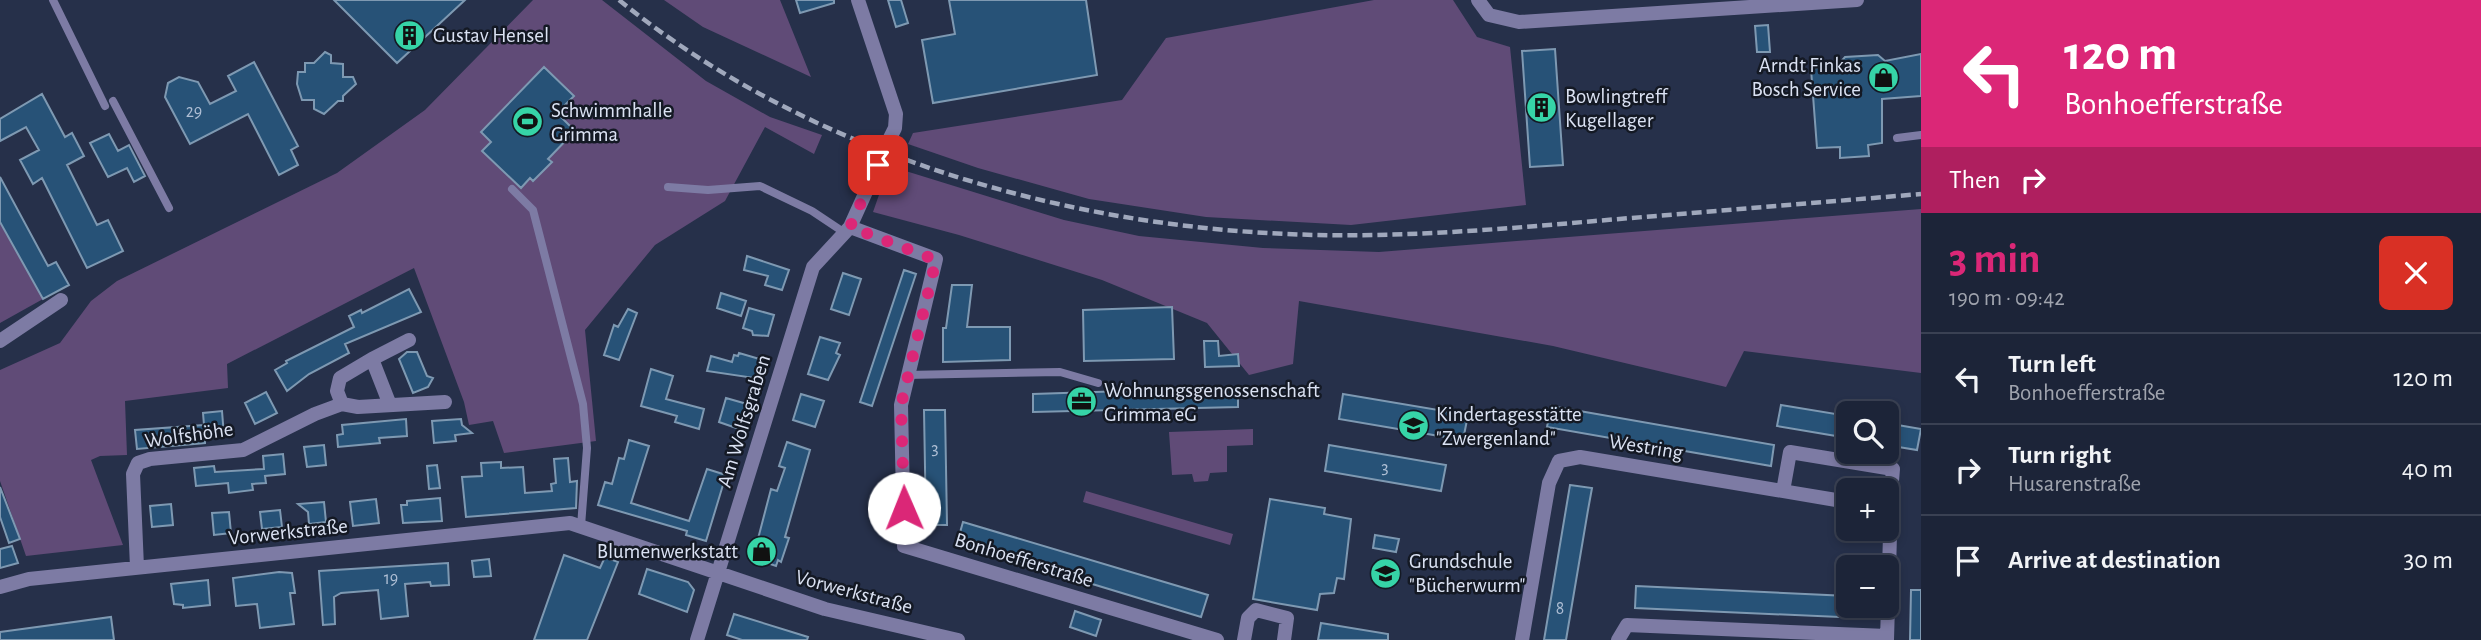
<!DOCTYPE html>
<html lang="en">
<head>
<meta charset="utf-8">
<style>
  :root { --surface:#1c2438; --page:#252c40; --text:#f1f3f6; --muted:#a0a4ae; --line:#3a4153; --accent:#db2777 }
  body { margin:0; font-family:"Alegreya Sans",sans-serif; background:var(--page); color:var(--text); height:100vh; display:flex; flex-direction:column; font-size:26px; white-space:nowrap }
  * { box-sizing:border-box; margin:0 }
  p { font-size:23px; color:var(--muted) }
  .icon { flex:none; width:38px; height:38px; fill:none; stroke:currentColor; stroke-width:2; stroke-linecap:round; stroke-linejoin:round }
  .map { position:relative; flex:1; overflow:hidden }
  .sheet { display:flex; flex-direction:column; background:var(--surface); width:560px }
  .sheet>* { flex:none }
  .hud { background:#db2777; color:#fff; overflow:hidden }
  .tools { position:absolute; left:1836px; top:401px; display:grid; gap:14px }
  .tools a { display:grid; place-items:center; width:63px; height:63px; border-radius:10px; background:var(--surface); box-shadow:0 4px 10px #0003,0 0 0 2px var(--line); font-size:35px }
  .pin { position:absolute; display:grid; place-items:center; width:60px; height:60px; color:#fff; margin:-30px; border-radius:14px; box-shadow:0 4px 10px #0006 }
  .me { position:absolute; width:77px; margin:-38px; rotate:359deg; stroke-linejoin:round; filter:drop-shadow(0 0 5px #0008) }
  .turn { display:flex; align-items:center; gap:24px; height:147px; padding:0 28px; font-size:32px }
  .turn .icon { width:91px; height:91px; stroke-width:2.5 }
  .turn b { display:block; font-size:49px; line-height:60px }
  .then { display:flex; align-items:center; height:66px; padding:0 28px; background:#0003; gap:14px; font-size:26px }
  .round { display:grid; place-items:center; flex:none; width:74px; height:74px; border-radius:10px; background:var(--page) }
  .overview { display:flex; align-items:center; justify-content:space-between; height:119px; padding:0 28px }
  h1 { font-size:42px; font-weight:700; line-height:52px; color:var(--accent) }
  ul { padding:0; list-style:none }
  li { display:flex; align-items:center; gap:21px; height:91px; padding:0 28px; border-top:2px solid var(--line) }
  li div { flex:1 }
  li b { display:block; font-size:26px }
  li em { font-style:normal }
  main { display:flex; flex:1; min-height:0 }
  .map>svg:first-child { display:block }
</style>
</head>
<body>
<main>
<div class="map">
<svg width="1921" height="640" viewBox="0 0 1921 640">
  <rect width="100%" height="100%" fill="#26304a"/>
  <path fill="#604b77" d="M533 0H602L706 81 770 117 822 135 814 154 765 127 725 201 655 245 585 330 596 441 504 453 493 421 469 425 464 402 414 268 227 364 228 388 125 401 127 455 100 456 91 460 123 545 26 556 0 481V370L60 343 91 301 117 281 337 173 425 110Z
    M664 0H780L811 77 703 27Z
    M1374 0H1453L1477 37 1510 47 1526 205 1351 225 1206 217 1089 199 978 168 908 144 913 133 1122 100 1166 38Z
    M896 168 1064 220 1139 236 1263 248 1379 252 1921 209V373L1744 351 1726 387 1553 346 1299 301 1293 364 1249 375 1207 323 1102 280 959 235 873 212 880 192Z
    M0 222 43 299 0 323Z
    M1253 429V445L1227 446V472L1210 473 1208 481 1194 482 1192 474 1172 475 1169 432Z
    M1086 491 1233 534 1230 545 1083 502Z"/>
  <path fill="#275277" stroke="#7e99b2" stroke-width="2" d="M334 0H465L397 63Z
    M796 0H834V3L800 13Z
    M888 0H901L908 23 896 27Z
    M949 0H1086L1097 75 933 103 922 40 955 34Z
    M1768 25 1770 52H1757L1755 26Z
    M1555 49 1563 165 1530 167 1522 51Z
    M325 52 331 55V63L343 64V77H353L356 84 343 96V101H338L324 114 314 109V100H302L297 84 298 72H305V63H314Z
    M1921 54V96L1882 99V143L1868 145 1869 156 1840 158V147L1817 148 1811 69 1839 64 1845 57 1878 55 1885 61Z
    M254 62 298 146 291 150 298 165 279 175 248 114 190 144 165 97 168 83 179 77 198 82 210 104 236 91 228 76Z
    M544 67 574 96 557 113 575 131 548 159 552 162 533 181 530 178 521 188 482 151 491 142 481 132Z
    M42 94 65 137 72 133 84 156 67 165 97 225 108 220 123 251 87 268 42 178 33 184 20 160 39 150 26 127 0 141V119Z
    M109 134 118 151 129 145 145 176 134 182 127 168 108 177 90 143Z
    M0 177 48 266 56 262 69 285 43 299 0 222Z
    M747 256 789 270 782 290 765 285 768 276 744 270Z
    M904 270 916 274 872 406 860 402Z
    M843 273 861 279 849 315 831 309Z
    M952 285H972L967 327H1010V360L943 362V328H946Z
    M409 289 421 312 345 344 349 353 309 374 287 391 275 370 287 363 286 361 354 327 349 316 361 310 362 313Z
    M721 293 746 301 741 316 717 308Z
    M1172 307 1174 359 1084 361 1083 310Z
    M749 308 774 315 768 336 753 335 752 331 743 328Z
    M628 309 637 313 619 360 604 355 614 325 618 327Z
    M820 337 840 343 836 353 840 355 828 380 808 374Z
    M1204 341H1218L1219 356 1238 354 1239 366 1205 367Z
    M407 352H417L427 376 433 378 428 387 413 393 399 359Z
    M739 353 763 360 754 378 707 371 711 356 732 362 734 355 738 356Z
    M651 369 673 376 666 399 704 409 699 429 675 422 677 416 641 406Z
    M1238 389V407L1033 412V394L1156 390V398L1191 396V390Z
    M266 392 277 413 255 424 245 403Z
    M801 394 824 401 815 427 793 420Z
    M1343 394 1468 415 1463 440 1339 419Z
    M726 398 747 404 739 429 719 422Z
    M1781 405 1848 416V438L1777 426Z
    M1551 406 1774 445 1771 466 1547 427Z
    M924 410H945L947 525H926Z
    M222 411 224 436 205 438V443L137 449 135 430 204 425 203 413Z
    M406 419 407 436 379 438 380 443 338 447 337 435 343 434 342 425Z
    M461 419 462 425 472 433 455 435 456 441 434 443 432 421Z
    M1886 423 1921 429 1917 450 1886 445Z
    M629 440 649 446 631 503 689 521 707 469 726 475 706 541 686 535 687 531 598 505 605 482 612 484 619 458 624 459Z
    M787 442 810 450 785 537 789 538 781 562 778 560 776 566 753 558 771 489 777 491 785 468 779 466Z
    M324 445 326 465 307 467 304 447Z
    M1329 445 1446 465 1441 491 1325 471Z
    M283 454 285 474 265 476 266 483 252 484 253 490 229 493 228 483 196 486 194 468 214 466 215 472 264 469 263 456Z
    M568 458 570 482 577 481 576 508 466 517 462 477 482 476 481 463 501 462V468L523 467 525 493 552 491 551 484 556 483 554 459Z
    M437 465 440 488 429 489 427 466Z
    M1570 485 1592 488 1588 510 1566 640H1544Z
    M0 487 20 539 9 543 0 517Z
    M440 498 442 521 403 523 401 505H407V501Z
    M376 499 379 523 353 526 350 502Z
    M1270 499 1325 508 1324 514 1351 519 1344 579 1337 578 1334 593 1320 594 1317 610 1253 599Z
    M324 502 326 522 309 524 308 512 298 504Z
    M171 504 173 525 152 527 150 506Z
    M280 510 282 527 262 529 260 512Z
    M229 512 231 533 214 535 212 513Z
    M963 522 1208 595 1201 617 957 543Z
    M1375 535 1399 539 1396 552 1373 548Z
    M12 546 18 563 0 568V549Z
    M564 555 600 568 605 557 618 562 587 640H534Z
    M489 559 491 576 474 577 472 561Z
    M448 563 449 585 431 586 430 582 405 584 408 616 381 619 378 590 341 593 334 597 335 624 323 625 319 571Z
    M647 569 688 582 694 590 687 612 639 594Z
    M279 572 292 573 295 593H290L294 624 260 628 257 604 236 606 233 578Z
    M208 580 210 605 183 608V605L174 604 171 584Z
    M1636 586 1848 596V606H1862V618L1635 608Z
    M1911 590H1921V640H1910Z
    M1075 611 1101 620 1096 636 1070 627Z
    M734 614 808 637 807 640H742L727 635Z
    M111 617 114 640H0V632Z
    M1321 623 1388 634V640H1318Z"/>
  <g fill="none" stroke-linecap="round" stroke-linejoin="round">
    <path stroke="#414b63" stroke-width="14" stroke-dasharray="14 7" stroke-linecap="butt" d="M878 165 889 140"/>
    <path stroke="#7d7ba4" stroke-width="8" d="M53 0 105 106
      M113 101 169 208
      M1897 138 1921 135
      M668 187 708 190 760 186 812 211 845 233
      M512 189 533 210 583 404 587 448 581 526
      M906 375 1060 372 1098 383"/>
    <path stroke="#7d7ba4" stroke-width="14" d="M858 0 896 114 895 128 889 140
      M1478 0 1489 15 1519 22 1857 0
      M850 227 936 259 901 405 904 546 1217 640
      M0 341 61 300
      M372 359 409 340
      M342 404 337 391 340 378 372 359 390 405
      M1783 491 1790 452 1893 469 1889 517
      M1886 513 1890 535 1887 640
      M137 567 133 474 138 463 150 459 243 450 315 414 342 404 358 407 445 402
      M0 587 29 579 570 523 825 609 958 640
      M697 640 813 267 850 227 878 165
      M1244 640 1248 618 1256 610 1287 618 1284 640
      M1522 640 1549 483 1559 461 1580 457 1848 502
      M1618 640 1627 625 1887 636"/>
    <path stroke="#a0a8bc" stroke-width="4.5" stroke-dasharray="10 5" stroke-linecap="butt" d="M619 0C811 156 1072 230 1317 235 1409 237 1503 229 1595 221 1704 212 1812 203 1921 194"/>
  </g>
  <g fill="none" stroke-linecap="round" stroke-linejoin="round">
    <path stroke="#db2777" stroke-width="12" stroke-dasharray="0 21.6" d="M878 165 850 227 936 260 901 405 904 508"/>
  </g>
  <defs>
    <symbol id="building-disc" viewBox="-11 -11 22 22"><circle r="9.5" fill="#36d4a7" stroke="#141924"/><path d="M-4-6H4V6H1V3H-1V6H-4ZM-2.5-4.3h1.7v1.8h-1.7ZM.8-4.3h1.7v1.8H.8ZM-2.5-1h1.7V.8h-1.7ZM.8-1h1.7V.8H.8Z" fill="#111"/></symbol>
    <symbol id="shop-disc" viewBox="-11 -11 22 22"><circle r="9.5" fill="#36d4a7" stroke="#141924"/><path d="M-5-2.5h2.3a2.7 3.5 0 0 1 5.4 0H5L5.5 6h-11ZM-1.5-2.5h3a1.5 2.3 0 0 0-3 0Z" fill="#111"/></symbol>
    <symbol id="stadium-disc" viewBox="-11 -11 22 22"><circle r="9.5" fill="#36d4a7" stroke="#141924"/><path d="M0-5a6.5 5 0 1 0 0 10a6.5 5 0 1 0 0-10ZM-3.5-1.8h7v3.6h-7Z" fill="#111"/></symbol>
    <symbol id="office-disc" viewBox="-11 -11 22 22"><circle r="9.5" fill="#36d4a7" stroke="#141924"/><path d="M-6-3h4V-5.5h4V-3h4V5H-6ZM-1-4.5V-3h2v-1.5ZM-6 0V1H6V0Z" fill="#111"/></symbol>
    <symbol id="school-disc" viewBox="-11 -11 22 22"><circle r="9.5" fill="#36d4a7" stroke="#141924"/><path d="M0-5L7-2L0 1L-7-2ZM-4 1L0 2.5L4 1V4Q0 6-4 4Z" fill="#111"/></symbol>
  </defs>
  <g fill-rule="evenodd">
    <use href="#building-disc" x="392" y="18" width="35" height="35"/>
    <use href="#shop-disc" x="1866" y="60" width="35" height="35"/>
    <use href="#building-disc" x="1524" y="90" width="35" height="35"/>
    <use href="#stadium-disc" x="510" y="104" width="35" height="35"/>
    <use href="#office-disc" x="1064" y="384" width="35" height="35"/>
    <use href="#school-disc" x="1396" y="408" width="35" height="35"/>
    <use href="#shop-disc" x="744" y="534" width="35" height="35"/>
    <use href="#school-disc" x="1368" y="556" width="35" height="35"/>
  </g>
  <g text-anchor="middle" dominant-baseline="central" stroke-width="5" stroke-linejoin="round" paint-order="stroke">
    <g font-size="18" fill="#aebed4">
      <text x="194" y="112">29</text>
      <text x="935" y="449">3</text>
      <text x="1385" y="468">3</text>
      <text x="391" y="579">19</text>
      <text x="1560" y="609">8</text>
    </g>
    <g font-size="21" fill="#dbe2f3" stroke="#141924" text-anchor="start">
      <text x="433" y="35">Gustav Hensel</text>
      <text x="1861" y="65" text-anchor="end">Arndt Finkas<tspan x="1861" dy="24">Bosch Service</tspan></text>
      <text x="1565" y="96">Bowlingtreff<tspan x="1565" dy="24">Kugellager</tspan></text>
      <text x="551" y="110">Schwimmhalle<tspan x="551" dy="24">Grimma</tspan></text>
      <text x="1104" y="390">Wohnungsgenossenschaft<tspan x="1104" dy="24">Grimma eG</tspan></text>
      <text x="1436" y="414">Kindertagesstätte<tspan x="1436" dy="24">"Zwergenland"</tspan></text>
      <text x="738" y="551" text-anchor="end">Blumenwerkstatt</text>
      <text x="1409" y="561">Grundschule<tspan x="1409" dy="24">"Bücherwurm"</tspan></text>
    </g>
    <g font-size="21" fill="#dbe2f3" stroke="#141924">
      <text transform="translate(744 421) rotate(-73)">Am Wolfsgraben</text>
      <text transform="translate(189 435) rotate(-8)">Wolfshöhe</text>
      <text transform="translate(1646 447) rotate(9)">Westring</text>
      <text transform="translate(288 532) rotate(-6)">Vorwerkstraße</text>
      <text transform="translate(1024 560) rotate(17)">Bonhoefferstraße</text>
      <text transform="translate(854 592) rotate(15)">Vorwerkstraße</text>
    </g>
  </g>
</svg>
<div class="tools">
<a><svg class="icon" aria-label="search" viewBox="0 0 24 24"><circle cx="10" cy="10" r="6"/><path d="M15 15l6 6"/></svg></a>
<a>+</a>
<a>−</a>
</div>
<div class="pin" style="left:878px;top:165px;background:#d93025"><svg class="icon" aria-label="arrive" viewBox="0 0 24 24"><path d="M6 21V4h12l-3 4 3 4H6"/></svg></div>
<svg class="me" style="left:904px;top:508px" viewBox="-20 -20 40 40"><circle r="19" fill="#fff"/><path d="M0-13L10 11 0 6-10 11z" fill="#db2777"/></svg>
</div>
<section class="sheet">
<div class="hud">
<div class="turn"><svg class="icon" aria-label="left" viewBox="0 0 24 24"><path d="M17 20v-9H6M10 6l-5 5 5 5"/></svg><div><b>120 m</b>Bonhoefferstraße</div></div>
<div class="then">Then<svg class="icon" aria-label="right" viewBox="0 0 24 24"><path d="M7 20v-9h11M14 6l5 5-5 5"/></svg></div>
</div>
<div class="overview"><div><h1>3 min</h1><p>190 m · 09:42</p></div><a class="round" style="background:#d93025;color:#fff"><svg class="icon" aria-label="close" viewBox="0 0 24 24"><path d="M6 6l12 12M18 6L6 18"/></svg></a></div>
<ul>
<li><svg class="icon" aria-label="left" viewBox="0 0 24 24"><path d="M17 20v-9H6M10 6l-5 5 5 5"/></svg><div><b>Turn left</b><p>Bonhoefferstraße</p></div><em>120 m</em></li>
<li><svg class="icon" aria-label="right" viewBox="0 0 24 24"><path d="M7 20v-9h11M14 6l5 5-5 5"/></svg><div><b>Turn right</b><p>Husarenstraße</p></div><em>40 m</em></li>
<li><svg class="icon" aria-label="arrive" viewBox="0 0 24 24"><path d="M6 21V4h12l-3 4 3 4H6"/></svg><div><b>Arrive at destination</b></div><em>30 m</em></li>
</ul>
</section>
</main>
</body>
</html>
